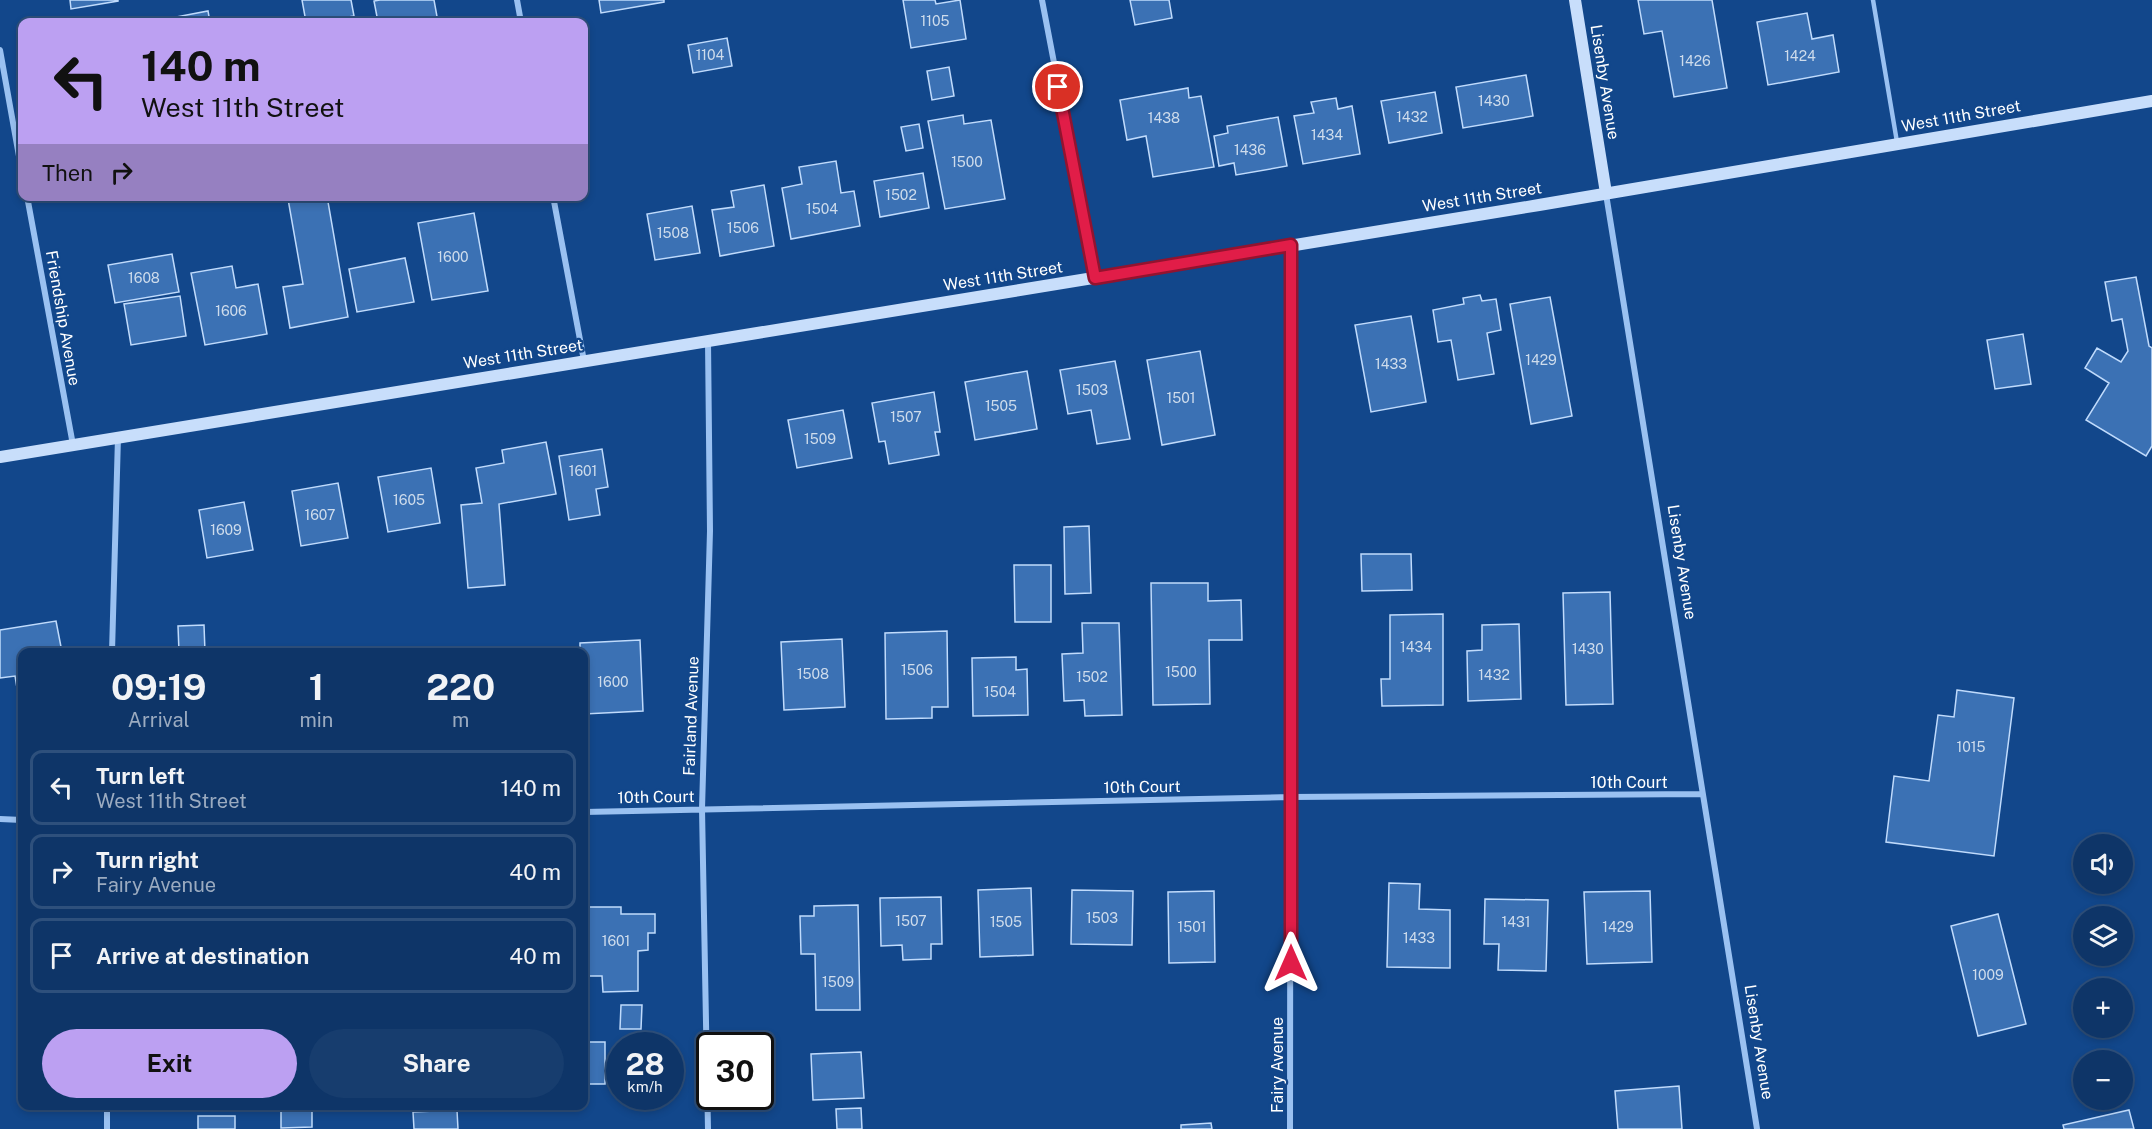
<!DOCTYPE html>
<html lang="en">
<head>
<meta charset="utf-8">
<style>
  :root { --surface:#0e3568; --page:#173d6e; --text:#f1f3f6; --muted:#9babc0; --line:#2e507c; --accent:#bca0f2 }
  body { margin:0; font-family:"Public Sans",sans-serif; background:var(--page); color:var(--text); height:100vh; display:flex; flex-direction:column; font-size:22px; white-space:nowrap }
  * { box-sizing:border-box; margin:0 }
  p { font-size:20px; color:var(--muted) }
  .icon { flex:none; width:33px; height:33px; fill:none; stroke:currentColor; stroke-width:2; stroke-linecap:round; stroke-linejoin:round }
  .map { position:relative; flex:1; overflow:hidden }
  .details { position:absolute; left:18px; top:648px; width:570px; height:462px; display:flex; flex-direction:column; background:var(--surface); border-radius:12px; box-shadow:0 3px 9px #0003,0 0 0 2px var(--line) }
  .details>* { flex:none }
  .top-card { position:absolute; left:18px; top:18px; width:570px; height:183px; border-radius:12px; box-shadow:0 3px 9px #0003,0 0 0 2px var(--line); background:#bca0f2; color:#111; overflow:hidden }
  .fabs { position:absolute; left:2073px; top:834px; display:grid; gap:12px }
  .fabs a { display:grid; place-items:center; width:60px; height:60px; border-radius:50%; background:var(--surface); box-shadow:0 3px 9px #0003,0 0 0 2px var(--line); font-size:30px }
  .speed { position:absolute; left:606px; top:1032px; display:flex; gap:12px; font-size:30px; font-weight:700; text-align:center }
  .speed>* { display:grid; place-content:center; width:78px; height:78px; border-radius:50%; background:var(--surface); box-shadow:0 3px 9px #0003,0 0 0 2px var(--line); line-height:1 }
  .speed small { font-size:15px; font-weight:400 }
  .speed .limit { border:3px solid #111; border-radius:9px; background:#fff; color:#111 }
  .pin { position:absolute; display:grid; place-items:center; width:51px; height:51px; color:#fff; margin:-26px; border:3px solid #fff; border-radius:50%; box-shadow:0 2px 6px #0007 }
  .me { position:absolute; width:66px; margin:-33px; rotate:0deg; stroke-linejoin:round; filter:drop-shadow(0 0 4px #0008) }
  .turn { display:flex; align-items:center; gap:21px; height:126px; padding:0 24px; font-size:27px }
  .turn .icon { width:78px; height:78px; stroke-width:2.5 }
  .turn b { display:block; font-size:42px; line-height:51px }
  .then { display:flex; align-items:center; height:57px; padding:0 24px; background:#0003; gap:12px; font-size:22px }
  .eta { display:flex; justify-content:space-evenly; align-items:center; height:102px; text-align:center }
  .eta b { font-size:36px; font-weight:700; line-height:42px }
  .cta { display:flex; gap:12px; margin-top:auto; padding:12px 24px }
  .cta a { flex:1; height:69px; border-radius:36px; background:var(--accent); color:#111; font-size:24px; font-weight:700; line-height:69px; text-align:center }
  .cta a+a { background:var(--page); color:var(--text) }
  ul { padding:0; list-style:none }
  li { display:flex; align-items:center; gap:18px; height:75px; margin:0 12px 9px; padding:0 12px; border:3px solid var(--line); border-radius:12px }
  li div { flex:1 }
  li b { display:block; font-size:22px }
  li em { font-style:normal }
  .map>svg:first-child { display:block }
</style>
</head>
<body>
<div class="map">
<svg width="2152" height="1129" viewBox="0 0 2152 1129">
  <rect width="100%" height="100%" fill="#12478b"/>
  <path fill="#3b71b4" stroke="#c0dbfc" stroke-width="1.5" d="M70 0H118V1L71 9Z
    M302 0H351L354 16 319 22H306Z
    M380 0H434L438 22H378L374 1Z
    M599 0H664V2L601 13Z
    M903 0H935L936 4 960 0 966 39 911 48Z
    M1130 0H1169L1172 18 1135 25Z
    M1638 0H1712L1727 88 1674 97 1662 31 1644 34Z
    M208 11 210 22H160V20Z
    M1807 13 1812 39 1833 35 1839 72 1768 85 1757 22Z
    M727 38 732 66 693 73 688 45Z
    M949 67 954 96 932 100 927 71Z
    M1526 75 1533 116 1463 128 1456 87Z
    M1188 88 1189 98 1201 96 1214 167 1153 177 1146 136 1127 140 1120 100Z
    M1435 92 1442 133 1389 143 1381 101Z
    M1336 98 1338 109 1352 106 1360 154 1303 164 1294 116 1314 113 1311 102Z
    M963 115 964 124 991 120 1005 199 945 209 928 121Z
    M1278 117 1287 166 1236 175 1234 163 1219 166 1214 136 1228 133 1227 126Z
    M919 124 923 148 906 151 901 127Z
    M836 161 841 193 854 191 860 226 791 239 782 188 802 184 799 167Z
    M923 173 929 208 880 217 874 181Z
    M764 185 774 246 720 256 712 210 734 207 731 191Z
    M305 196H327L348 317 290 328 283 287 303 284 288 199Z
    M692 206 700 253 655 260 647 214Z
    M474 213 488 291 432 300 418 223Z
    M172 254 179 292 115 303 108 265Z
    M405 258 414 302 357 312 349 269Z
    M232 266 236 288 258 284 267 334 205 345 191 273Z
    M2136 277 2149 346 2152 348V446L2146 456 2086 420 2109 383 2085 368 2097 348 2121 362 2128 351 2122 319 2112 321 2105 282Z
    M1480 295 1482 301 1496 299 1501 330 1487 333 1494 374 1458 380 1451 340 1438 342 1433 310 1464 304 1463 298Z
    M180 296 186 336 131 345 124 304Z
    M1550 297 1572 416 1531 424 1510 304Z
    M1411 316 1426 402 1371 412 1355 325Z
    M2023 334 2031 384 1995 389 1987 340Z
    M1200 351 1215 435 1162 445 1147 360Z
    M1115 361 1130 439 1097 444 1091 410 1068 414 1060 370Z
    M1027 371 1037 429 975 440 965 382Z
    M934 392 940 432H935L939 455 889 464 885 441 879 442 872 403Z
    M843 410 852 458 797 468 788 420Z
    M546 442 556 494 499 504 505 585 468 588 461 505 482 503 476 468 504 463 502 450Z
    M602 449 608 487 596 489 600 515 569 520 559 456Z
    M431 468 440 523 388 532 378 477Z
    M338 483 348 538 301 546 292 491Z
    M244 502 253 550 207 558 199 510Z
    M1089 526 1091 593 1065 594 1064 527Z
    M1361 554H1411L1412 590 1362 591Z
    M1014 565H1051V622H1015Z
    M1151 583H1208V601L1241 600 1242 640H1209L1210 704 1153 705Z
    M1610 592 1613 704 1566 705 1563 593Z
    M1443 614V705L1382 706 1381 679H1390V615Z
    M56 621 62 652H22V687L17 688 15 676 0 678V630Z
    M1082 623H1119L1122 715 1085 716 1084 700 1064 701 1062 654 1083 653Z
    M1519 624 1521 699 1468 701 1467 651 1482 650V625Z
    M204 625 205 652H179L178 626Z
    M947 631 948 707H932V718L886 719 885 633Z
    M842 639 845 707 784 710 781 642Z
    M640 640 643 711 584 714V652H580V643Z
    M530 648V652H474V651Z
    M1016 657V670L1027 669 1028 715 973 716 972 658Z
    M1957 690 2014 698 1994 856 1886 842 1894 776 1929 781 1938 715 1954 717Z
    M1389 883 1420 884 1419 909 1450 910V968L1387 967Z
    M1031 888 1033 955 980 957 978 890Z
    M1072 890 1133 891 1132 945 1071 944Z
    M1214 891 1215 962 1169 963 1168 892Z
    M1650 891 1652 962 1587 964 1584 892Z
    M941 897 942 944H931V959L903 960 902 945 881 946 880 898Z
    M1485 899 1548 900 1546 971 1498 970 1499 944H1484Z
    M858 905 860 1010H816L815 954H801L800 916H814V906Z
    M584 907H621V914H655V933H648V950L638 951V991L603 992 602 976H584Z
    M1998 914 2026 1024 1978 1036 1951 926Z
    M621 1005H642L641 1029H620Z
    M584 1042H605V1084H584Z
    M861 1052 864 1098 813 1100 811 1054Z
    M1679 1086 1682 1129H1618L1615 1091Z
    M281 1106H312V1127L281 1128Z
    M861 1108 862 1129H837L836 1109Z
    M457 1110 458 1129H414L413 1112Z
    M2129 1110 2134 1129H2064L2063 1125Z
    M198 1116H235V1129H198Z
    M1211 1123 1212 1129H1181V1125Z"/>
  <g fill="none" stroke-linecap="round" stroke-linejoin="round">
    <path stroke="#9ac1f1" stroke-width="4.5" d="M1873 0 1897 142"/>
    <path stroke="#9ac1f1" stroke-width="6" d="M517 0 521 22
      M1042 0 1095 277
      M0 50 22 173
      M1606 194 1757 1129
      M27 196 73 445
      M553 196 584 361
      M708 341 710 531 702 809 708 1129
      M112 652 118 437
      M584 812 1291 797 1702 794
      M0 819 22 820
      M107 1129V1106
      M1290 1129 1291 245"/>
    <path stroke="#c8defb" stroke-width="12" d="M1575 0 1606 193
      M0 457 1539 205 2152 101"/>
  </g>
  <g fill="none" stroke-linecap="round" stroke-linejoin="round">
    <defs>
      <path id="route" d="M1058 87 1095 278 1291 245V963"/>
    </defs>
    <use href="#route" stroke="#92132f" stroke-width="15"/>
    <use href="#route" stroke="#e11d48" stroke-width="10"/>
  </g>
  <g text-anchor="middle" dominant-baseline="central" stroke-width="4.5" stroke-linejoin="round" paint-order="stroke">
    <g font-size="14" fill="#cedcec">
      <text x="935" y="21">1105</text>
      <text x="710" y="55">1104</text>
      <text x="1800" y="56">1424</text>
      <text x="1695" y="61">1426</text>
      <text x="1494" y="101">1430</text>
      <text x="1412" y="117">1432</text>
      <text x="1164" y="118">1438</text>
      <text x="1327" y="135">1434</text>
      <text x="1250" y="150">1436</text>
      <text x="967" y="162">1500</text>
      <text x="901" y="195">1502</text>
      <text x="822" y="209">1504</text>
      <text x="743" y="228">1506</text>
      <text x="673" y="233">1508</text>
      <text x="453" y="257">1600</text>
      <text x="144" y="278">1608</text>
      <text x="231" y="311">1606</text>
      <text x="1541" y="360">1429</text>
      <text x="1391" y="364">1433</text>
      <text x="1092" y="390">1503</text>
      <text x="1181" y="398">1501</text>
      <text x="1001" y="406">1505</text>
      <text x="906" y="417">1507</text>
      <text x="820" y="439">1509</text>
      <text x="583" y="471">1601</text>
      <text x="409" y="500">1605</text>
      <text x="320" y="515">1607</text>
      <text x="226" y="530">1609</text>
      <text x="1416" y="647">1434</text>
      <text x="1588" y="649">1430</text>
      <text x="917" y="670">1506</text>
      <text x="1181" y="672">1500</text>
      <text x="813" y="674">1508</text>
      <text x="1494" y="675">1432</text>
      <text x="1092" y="677">1502</text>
      <text x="613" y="682">1600</text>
      <text x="1000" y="692">1504</text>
      <text x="1971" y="747">1015</text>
      <text x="1102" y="918">1503</text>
      <text x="911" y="921">1507</text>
      <text x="1006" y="922">1505</text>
      <text x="1516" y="922">1431</text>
      <text x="1192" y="927">1501</text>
      <text x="1618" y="927">1429</text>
      <text x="1419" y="938">1433</text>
      <text x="616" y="941">1601</text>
      <text x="1988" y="975">1009</text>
      <text x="838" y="982">1509</text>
    </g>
    <g font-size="16" fill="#fff" stroke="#12478b">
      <text transform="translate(1605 82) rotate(81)">Lisenby Avenue</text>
      <text transform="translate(1961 116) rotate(-10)">West 11th Street</text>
      <text transform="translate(1482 197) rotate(-9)">West 11th Street</text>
      <text transform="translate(1003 276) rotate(-9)">West 11th Street</text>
      <text transform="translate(63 318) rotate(80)">Friendship Avenue</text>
      <text transform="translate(523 354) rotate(-9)">West 11th Street</text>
      <text transform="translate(1682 562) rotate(81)">Lisenby Avenue</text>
      <text transform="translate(691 716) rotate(-88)">Fairland Avenue</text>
      <text x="1629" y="782">10th Court</text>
      <text transform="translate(1142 787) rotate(-1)">10th Court</text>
      <text transform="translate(656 797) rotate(-1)">10th Court</text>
      <text transform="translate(1759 1042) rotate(81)">Lisenby Avenue</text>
      <text transform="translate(1277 1065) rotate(-90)">Fairy Avenue</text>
    </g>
  </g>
</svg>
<div class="fabs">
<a><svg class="icon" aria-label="sound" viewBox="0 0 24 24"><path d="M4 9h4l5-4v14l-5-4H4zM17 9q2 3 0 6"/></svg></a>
<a><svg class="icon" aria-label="layers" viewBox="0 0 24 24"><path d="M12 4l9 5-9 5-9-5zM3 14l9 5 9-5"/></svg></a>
<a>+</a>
<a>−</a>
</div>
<div class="speed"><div>28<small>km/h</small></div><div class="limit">30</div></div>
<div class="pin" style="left:1058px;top:87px;background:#d93025"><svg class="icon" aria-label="arrive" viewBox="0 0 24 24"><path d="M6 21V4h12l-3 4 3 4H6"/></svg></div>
<svg class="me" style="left:1291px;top:963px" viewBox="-20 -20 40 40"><path d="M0-17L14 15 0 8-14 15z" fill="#e11d48" stroke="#fff" stroke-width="4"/></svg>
<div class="top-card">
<div class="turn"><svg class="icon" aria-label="left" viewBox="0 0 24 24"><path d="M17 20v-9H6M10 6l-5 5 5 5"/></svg><div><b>140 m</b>West 11th Street</div></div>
<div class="then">Then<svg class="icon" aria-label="right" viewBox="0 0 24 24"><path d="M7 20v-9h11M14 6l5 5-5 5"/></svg></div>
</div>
<section class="details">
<div class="eta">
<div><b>09:19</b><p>Arrival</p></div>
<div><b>1</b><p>min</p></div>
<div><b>220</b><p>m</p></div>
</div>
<ul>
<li><svg class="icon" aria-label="left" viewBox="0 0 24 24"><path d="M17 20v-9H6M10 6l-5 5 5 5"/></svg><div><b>Turn left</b><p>West 11th Street</p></div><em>140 m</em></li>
<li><svg class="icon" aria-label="right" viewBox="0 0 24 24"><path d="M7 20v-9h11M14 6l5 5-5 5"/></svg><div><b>Turn right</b><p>Fairy Avenue</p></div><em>40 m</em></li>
<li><svg class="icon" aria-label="arrive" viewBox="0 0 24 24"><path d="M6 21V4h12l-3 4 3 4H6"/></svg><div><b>Arrive at destination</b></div><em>40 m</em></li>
</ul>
<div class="cta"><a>Exit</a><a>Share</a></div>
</section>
</div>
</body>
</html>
